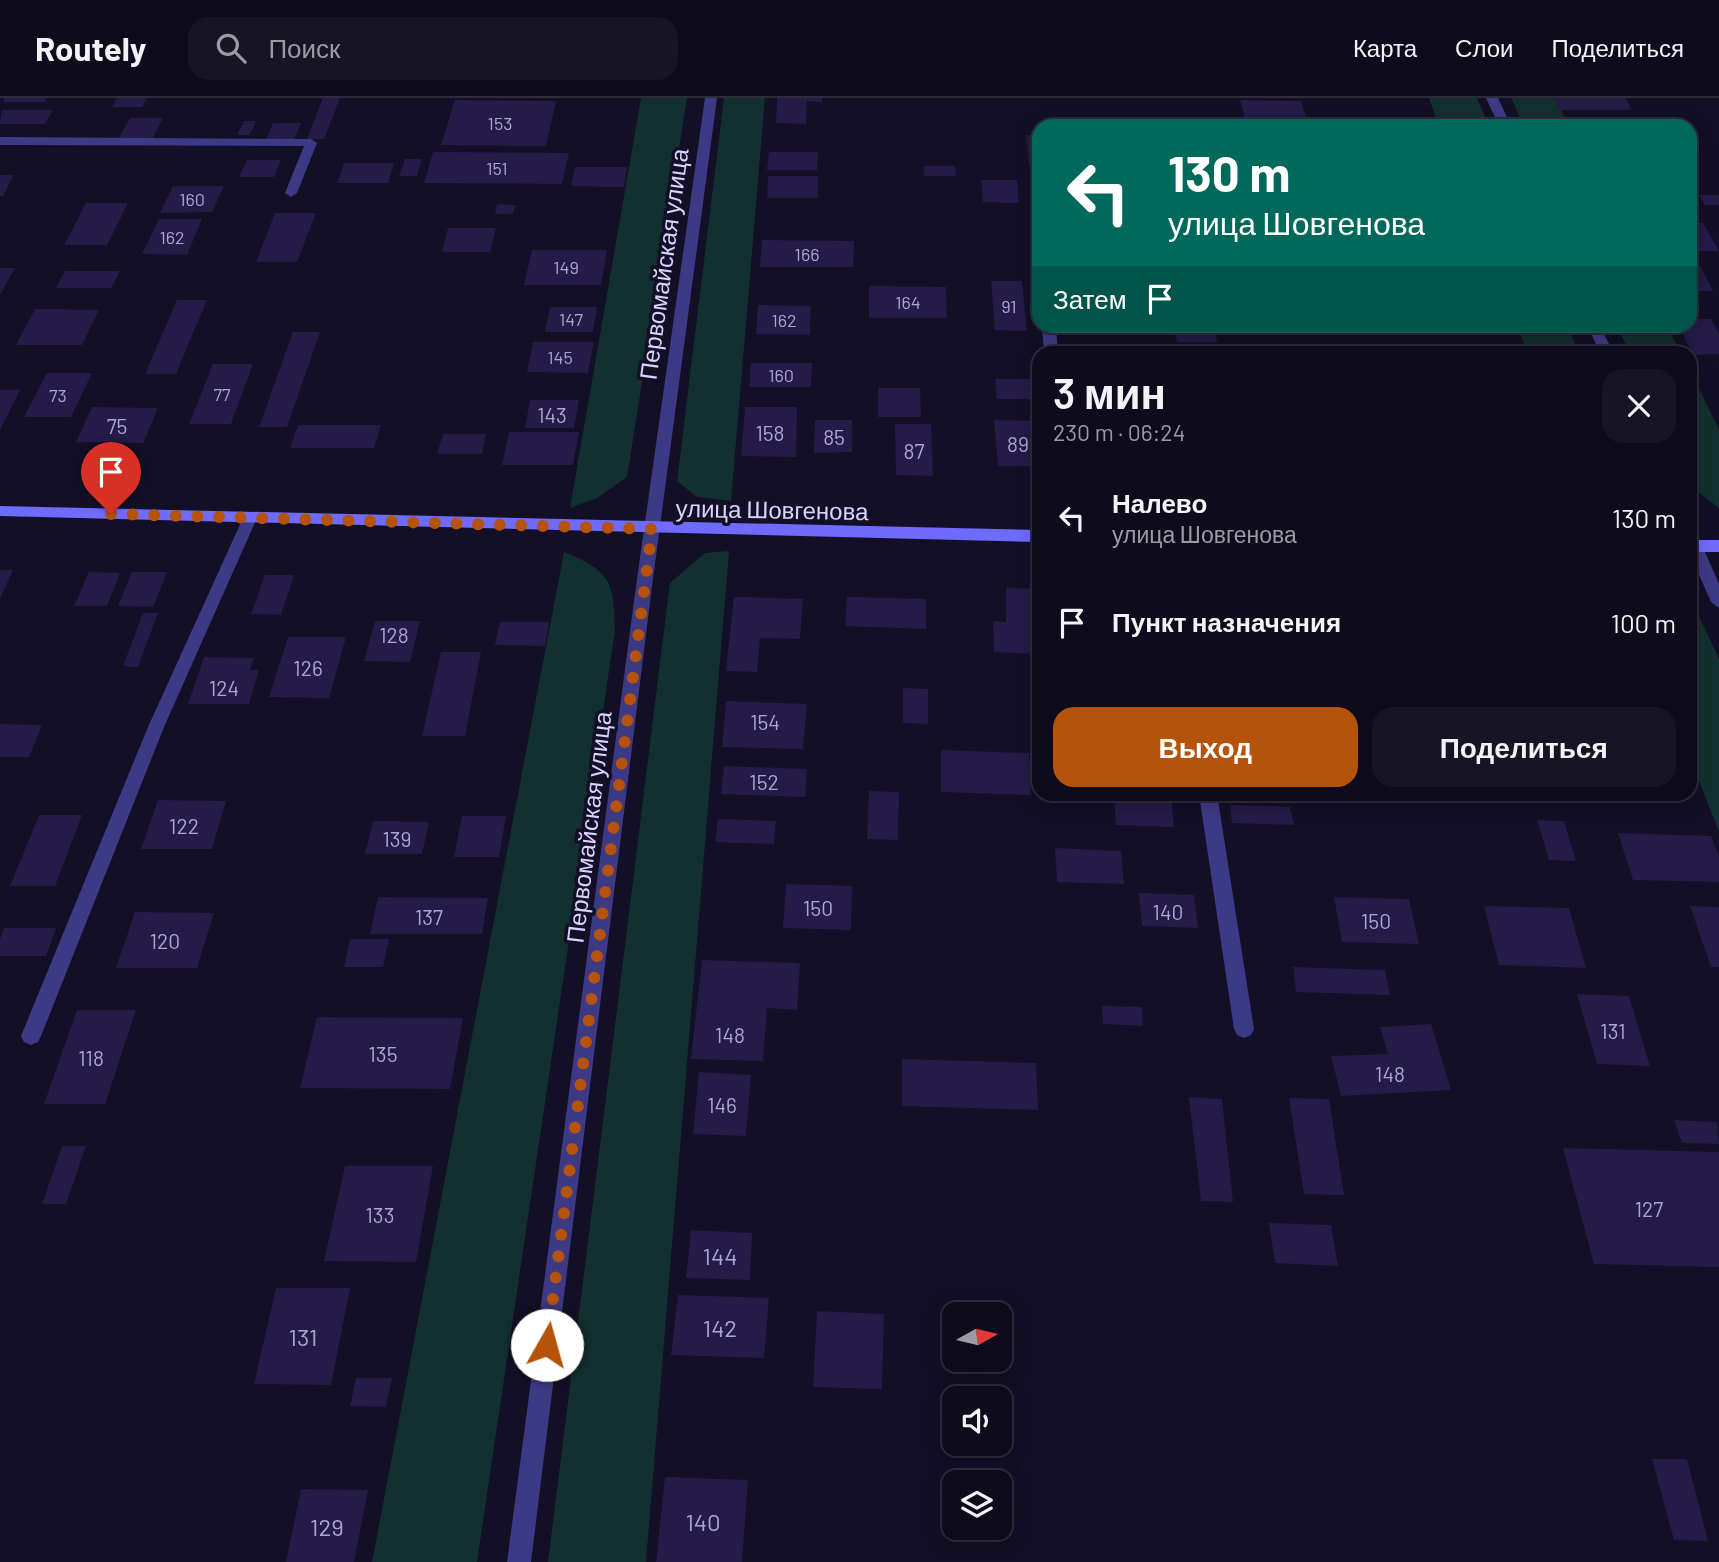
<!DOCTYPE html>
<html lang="ru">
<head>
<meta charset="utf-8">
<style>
  :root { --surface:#0e0b1c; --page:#171425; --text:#f1f3f6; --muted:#9b9ba3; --line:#2e2b3b; --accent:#b45309 }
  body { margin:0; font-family:Barlow,sans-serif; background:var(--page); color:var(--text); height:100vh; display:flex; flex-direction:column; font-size:26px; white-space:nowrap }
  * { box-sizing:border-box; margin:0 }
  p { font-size:23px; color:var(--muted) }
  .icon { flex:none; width:38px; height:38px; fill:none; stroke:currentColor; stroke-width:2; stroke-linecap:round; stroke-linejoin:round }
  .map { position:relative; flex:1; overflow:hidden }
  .drawer { position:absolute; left:1032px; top:248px; width:665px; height:455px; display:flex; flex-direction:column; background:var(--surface); border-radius:21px; box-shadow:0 4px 18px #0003,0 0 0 2px var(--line) }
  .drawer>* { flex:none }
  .top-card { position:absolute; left:1032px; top:21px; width:665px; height:214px; border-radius:21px; box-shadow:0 4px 18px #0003,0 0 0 2px var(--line); background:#00695c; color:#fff; overflow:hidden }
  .needle { width:46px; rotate:82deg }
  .fabs { position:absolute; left:942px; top:1204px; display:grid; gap:14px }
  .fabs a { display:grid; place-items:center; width:70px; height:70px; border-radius:14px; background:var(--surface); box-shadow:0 4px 18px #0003,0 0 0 2px var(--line); font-size:35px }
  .pin { position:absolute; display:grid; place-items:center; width:60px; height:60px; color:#fff; margin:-72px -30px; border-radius:50% 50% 50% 0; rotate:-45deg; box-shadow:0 0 7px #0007 }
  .pin .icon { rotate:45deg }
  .me { position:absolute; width:77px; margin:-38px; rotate:7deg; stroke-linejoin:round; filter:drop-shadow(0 0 5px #0008) }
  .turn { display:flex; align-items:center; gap:24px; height:147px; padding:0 21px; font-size:32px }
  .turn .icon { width:91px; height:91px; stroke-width:2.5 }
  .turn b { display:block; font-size:49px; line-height:60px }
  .then { display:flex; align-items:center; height:66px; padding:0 21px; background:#0003; gap:14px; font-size:26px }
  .round { display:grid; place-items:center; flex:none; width:74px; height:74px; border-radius:21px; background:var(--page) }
  .head { display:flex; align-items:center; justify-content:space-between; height:119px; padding:0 21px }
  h1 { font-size:42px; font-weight:600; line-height:52px }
  .cta { display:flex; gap:14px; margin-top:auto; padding:14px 21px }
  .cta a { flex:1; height:80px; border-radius:21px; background:var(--accent); color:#fff; font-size:28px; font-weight:600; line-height:80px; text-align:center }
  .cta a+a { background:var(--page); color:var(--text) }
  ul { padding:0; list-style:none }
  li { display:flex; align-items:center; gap:21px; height:105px; padding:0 21px }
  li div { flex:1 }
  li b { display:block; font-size:26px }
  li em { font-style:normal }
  header { display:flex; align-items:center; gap:42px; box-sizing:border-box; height:98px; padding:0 35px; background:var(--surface); border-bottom:2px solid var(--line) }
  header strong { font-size:33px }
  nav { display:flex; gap:38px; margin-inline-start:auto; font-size:24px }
  .search { width:490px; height:63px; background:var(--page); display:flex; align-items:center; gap:18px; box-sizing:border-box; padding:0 24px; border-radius:21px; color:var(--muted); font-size:26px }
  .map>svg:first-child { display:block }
</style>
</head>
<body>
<header>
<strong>Routely</strong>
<div class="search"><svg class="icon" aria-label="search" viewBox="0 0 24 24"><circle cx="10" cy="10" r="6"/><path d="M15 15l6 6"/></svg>Поиск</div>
<nav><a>Карта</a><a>Слои</a><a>Поделиться</a></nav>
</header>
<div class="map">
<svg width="1719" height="1464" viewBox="0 0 1719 1464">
  <rect width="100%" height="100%" fill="#130f26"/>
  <path fill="#12302f" d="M641 0H687L627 379 597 400 570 410Z
    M724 0H765L731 403 697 399 677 383Z
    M1429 0H1477L1489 28H1439Z
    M1511 0H1555L1569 28H1524Z
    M1517 228H1567L1579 255H1528Z
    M1617 228H1667L1681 255H1630Z
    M1691 274 1719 332V410L1698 394 1691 382Z
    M729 453 646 1464H548L670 485 705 455Z
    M564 454C611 473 614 484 615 532L477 1464H372Z
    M1691 501 1719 561V734L1691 662Z"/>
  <path fill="#241b47" d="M5 0H47L45 4H3Z
    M117 0H147L142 9H112Z
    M323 0H340L324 41H307Z
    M777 0H822V4L807 3 806 26 776 25Z
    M1555 0H1625L1632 12H1561Z
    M455 2 556 3 546 48 441 47Z
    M1240 2 1301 3 1309 28H1247Z
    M2 12H53L45 26H0Z
    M130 20H163L152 41H118Z
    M244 23H256L250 37H237Z
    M1359 23H1428L1430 28H1361Z
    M273 25H301L294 42H266Z
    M1026 37H1040V68H1029Z
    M433 54 569 55 562 86 424 85Z
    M769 54H818L817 72H767Z
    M405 61H422L417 78H399Z
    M247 62H281L274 79H239Z
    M344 65H394L388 85H337Z
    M924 68H955L956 78H924Z
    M575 69H627L624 89 571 88Z
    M0 77H14L3 98H0Z
    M768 78H818V100H767Z
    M981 82H1017L1019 105 983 104Z
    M173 88H224L212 114 160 115Z
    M1699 97H1719V107H1705Z
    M86 105H128L107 147H64Z
    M497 106 516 107 513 116H495Z
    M275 115H316L297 164H256Z
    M159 121H202L187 157 142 156Z
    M1690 125H1703L1719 153H1690Z
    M448 130H496L490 154H442Z
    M762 142 854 143 853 169H760Z
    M532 152H607L601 187H524Z
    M1690 166H1699L1713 193H1690Z
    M0 170H15L0 197Z
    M65 173H120L111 190H56Z
    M991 183H1022L1027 233 995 232Z
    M869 188 946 189 947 220H869Z
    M177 202H207L176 276H145Z
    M758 207 811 208 810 237 756 236Z
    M550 209H597L593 234H545Z
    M35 211 99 212 82 247H16Z
    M1690 221H1711L1719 236V256L1693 257 1679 228H1690Z
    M1174 228H1214L1217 244H1177Z
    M1336 228H1410L1413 236 1338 235Z
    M1460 228H1511L1514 234H1463Z
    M293 234H320L287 329H259Z
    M533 244H594L588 275 527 274Z
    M751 265H812L811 289H749Z
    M213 266H253L231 326H189Z
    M47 275H92L71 319H24Z
    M995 281H1034L1036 301H997Z
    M878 290H920L921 319H878Z
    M0 292H20L0 332Z
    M530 302H579L574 330H525Z
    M92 309 158 310 143 345 76 344Z
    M745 309H797L796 359 741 358Z
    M815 322H852V354L814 355Z
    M994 322 1040 323V368H998Z
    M895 326H931L933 378 896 377Z
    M298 327H381L374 350H290Z
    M509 334H579L573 367H502Z
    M443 336H486L482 356H437Z
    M0 472H13L0 501Z
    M89 474 120 475 107 508H74Z
    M132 474H167L153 509 118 508Z
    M265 477H294L281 517 251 516Z
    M1006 490 1040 491V556L994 554 993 523 1006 524Z
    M734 499 803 501 800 541 760 540 757 574 726 573Z
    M847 499 926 501V531L845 528Z
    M143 515H158L138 569 123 568Z
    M375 523H420L410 564 364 563Z
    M500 524H549L545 548 495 547Z
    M288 539H346L329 600 269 599Z
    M441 554H481L465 638H422Z
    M204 559 254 560 250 572H259L249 606H188Z
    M903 590 928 591V626L903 625Z
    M726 603 807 606 803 651 722 649Z
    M0 626 42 627 29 659H0Z
    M941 652 1029 655 1031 697 941 694Z
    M724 668 807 671 805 699 721 696Z
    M869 693 899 694 898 742 867 741Z
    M1114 696H1171L1174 729 1116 727Z
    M158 702 226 703 212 751H141Z
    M1230 707 1290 709 1294 727 1232 725Z
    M39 717H82L55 788H10Z
    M462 718H506L499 759H454Z
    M718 721 776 723 774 746 715 744Z
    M1537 722 1564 723 1576 763 1549 762Z
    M373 723 429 724 422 756H365Z
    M1618 735 1711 738 1719 759V784L1633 782Z
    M1055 750 1121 753 1124 786 1057 784Z
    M786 786 852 788 851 832 783 830Z
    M1139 795 1194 797 1198 830 1142 828Z
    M378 799 488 800 482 836H370Z
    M1334 799 1409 801 1419 846 1342 844Z
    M1484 808 1569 810 1586 870 1499 867Z
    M1690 808 1719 809V869H1711Z
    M135 814 214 815 197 870H116Z
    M4 830H56L46 858H0V841Z
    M350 841H389L383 869H344Z
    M702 862 800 865 797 912 767 910 763 963 691 961Z
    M1293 869 1385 872 1390 897 1296 894Z
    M1577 896 1629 898 1650 968 1597 966Z
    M1102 908 1142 909 1143 928 1103 926Z
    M77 912H136L105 1006H44Z
    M317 919 463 920 450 991 300 990Z
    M1431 926 1451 992 1341 998 1331 958 1388 956 1380 929Z
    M902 961 1036 965 1038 1012 902 1008Z
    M699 974 751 977 746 1038 693 1036Z
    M1189 999 1222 1001 1233 1104 1201 1103Z
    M1289 1000 1329 1001 1344 1097 1304 1096Z
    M1674 1022 1717 1024 1719 1046 1682 1045Z
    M62 1048H86L66 1106H42Z
    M1563 1050 1719 1054V1169L1594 1166Z
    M345 1068H433L416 1164 324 1163Z
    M1269 1125 1331 1127 1338 1168 1275 1165Z
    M691 1132 752 1135 750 1182 686 1180Z
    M276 1190H350L331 1287 254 1286Z
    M678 1197 769 1200 764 1260 671 1257Z
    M817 1213 884 1216 882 1291 813 1289Z
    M356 1280H392L386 1309 350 1308Z
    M1652 1361H1687L1708 1443 1674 1442Z
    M665 1379 748 1382 742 1464H656Z
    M301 1391 368 1392 354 1464H286Z"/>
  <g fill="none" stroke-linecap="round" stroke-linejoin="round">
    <path fill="#3d3a85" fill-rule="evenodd" d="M0 39 311 41 317 45 297 95 291 99 285 95 304 48 0 47Z
      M1042 228H1056L1058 256H1044Z
      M250 415 257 420 164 629 41 938 38 944 31 947 24 944 21 938 148 629 243 420Z
      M1199 696H1217L1254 931 1251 937 1244 940 1237 937 1234 931Z"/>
    <path fill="#3d3a85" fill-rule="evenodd" d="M705 0H717L652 488 531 1464H507L636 488Z"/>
    <path fill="#3d3a85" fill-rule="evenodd" d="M1486 0H1498L1511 28H1499Z
      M1588 228H1600L1614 256H1600Z
      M1690 433 1698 438 1719 486V510L1711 504 1690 456Z"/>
    <path fill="#6f6bff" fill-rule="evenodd" d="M0 408 1040 432V444L0 418Z
      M1690 442H1719V454H1690Z"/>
  </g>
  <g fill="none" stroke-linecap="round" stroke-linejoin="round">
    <path stroke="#b45309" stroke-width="12" stroke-dasharray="0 21.6" d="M111 416 652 431 547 1247"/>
  </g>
  <g text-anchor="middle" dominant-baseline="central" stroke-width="7" stroke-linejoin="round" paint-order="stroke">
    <g font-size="18" fill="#aca6d1">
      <text x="500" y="25">153</text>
      <text x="497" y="70">151</text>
      <text x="192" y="101">160</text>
      <text x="172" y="139">162</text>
      <text x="807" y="156">166</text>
      <text x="566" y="169">149</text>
      <text x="908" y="204">164</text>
      <text x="1009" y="208">91</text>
      <text x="571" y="221">147</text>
      <text x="784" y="222">162</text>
      <text x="560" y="259">145</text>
      <text x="781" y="277">160</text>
      <text x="222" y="296">77</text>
      <text x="58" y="297">73</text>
    </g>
    <g font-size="21" fill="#aca6d1">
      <text x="552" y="316">143</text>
      <text x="117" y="327">75</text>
      <text x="770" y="334">158</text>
      <text x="834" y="338">85</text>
      <text x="1018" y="345">89</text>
      <text x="914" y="352">87</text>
      <text x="394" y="536">128</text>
      <text x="308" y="569">126</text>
      <text x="224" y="589">124</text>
      <text x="765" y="623">154</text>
      <text x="764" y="683">152</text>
      <text x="184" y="727">122</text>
      <text x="397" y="740">139</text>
      <text x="818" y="809">150</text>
      <text x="1168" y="813">140</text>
      <text x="429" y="818">137</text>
      <text x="1376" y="822">150</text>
      <text x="165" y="842">120</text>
      <text x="1613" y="932">131</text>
      <text x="730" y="936">148</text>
      <text x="383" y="955">135</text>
      <text x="91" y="959">118</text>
      <text x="1390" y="975">148</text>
      <text x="722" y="1006">146</text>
      <text x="1649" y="1110">127</text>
      <text x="380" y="1116">133</text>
    </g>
    <g font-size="24" fill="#d9d4ff" stroke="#130f26">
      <text transform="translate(663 166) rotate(-82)">Первомайская улица</text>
      <text transform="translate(772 411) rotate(1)">улица Шовгенова</text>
      <text transform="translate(588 729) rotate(-83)">Первомайская улица</text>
    </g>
    <g font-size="24" fill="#aca6d1">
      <text x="720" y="1157">144</text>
      <text x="720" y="1229">142</text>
      <text x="303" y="1238">131</text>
      <text x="703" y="1423">140</text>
      <text x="327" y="1428">129</text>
    </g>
  </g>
</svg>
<div class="fabs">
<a><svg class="needle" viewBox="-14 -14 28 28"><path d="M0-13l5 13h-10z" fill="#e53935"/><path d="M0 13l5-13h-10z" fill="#9b9ba3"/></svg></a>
<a><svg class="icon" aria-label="sound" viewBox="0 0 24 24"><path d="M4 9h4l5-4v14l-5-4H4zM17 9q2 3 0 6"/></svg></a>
<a><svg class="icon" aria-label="layers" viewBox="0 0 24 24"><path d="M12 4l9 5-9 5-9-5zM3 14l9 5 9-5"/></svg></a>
</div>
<div class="pin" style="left:111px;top:416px;background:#d93025"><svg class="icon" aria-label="arrive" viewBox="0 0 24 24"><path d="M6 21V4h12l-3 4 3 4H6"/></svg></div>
<svg class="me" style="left:547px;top:1247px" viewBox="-20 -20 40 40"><circle r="19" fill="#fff"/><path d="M0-13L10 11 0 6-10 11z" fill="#b45309"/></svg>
<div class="top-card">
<div class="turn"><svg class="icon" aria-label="left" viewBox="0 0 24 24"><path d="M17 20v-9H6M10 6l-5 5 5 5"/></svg><div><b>130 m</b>улица Шовгенова</div></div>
<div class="then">Затем<svg class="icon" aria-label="arrive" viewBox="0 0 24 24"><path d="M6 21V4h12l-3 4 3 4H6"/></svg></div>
</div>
<section class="drawer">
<div class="head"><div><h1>3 мин</h1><p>230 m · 06:24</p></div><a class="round"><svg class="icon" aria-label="close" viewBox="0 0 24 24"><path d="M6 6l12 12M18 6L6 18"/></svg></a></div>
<ul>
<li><svg class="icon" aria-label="left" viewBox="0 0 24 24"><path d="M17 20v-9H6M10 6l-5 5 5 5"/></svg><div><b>Налево</b><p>улица Шовгенова</p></div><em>130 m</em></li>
<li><svg class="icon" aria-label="arrive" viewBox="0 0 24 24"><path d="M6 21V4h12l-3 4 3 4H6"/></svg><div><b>Пункт назначения</b></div><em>100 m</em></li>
</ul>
<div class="cta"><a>Выход</a><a>Поделиться</a></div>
</section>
</div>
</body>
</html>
